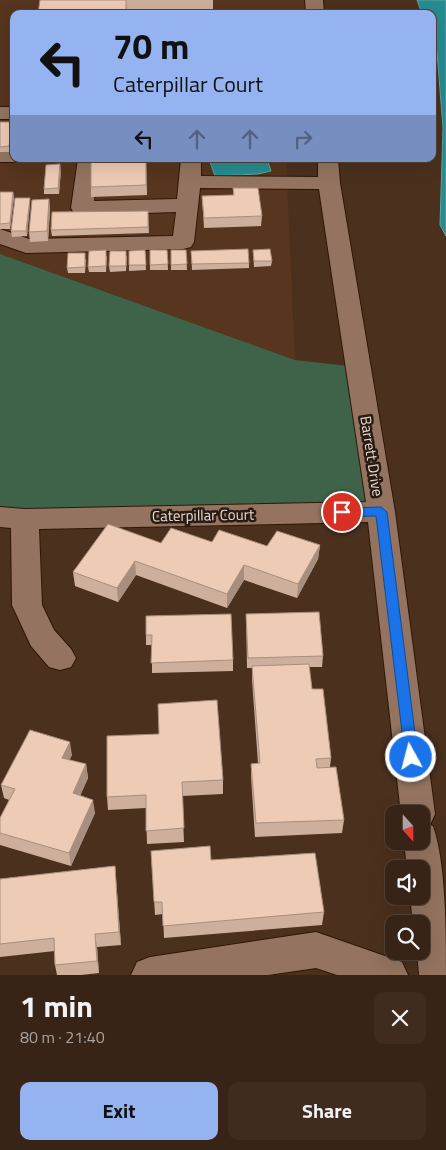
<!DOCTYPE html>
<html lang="en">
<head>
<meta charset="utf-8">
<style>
  :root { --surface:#382416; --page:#3f2c1f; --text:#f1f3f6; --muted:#aba4a1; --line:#524135; --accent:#95b2f1 }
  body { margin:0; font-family:"Titillium Web",sans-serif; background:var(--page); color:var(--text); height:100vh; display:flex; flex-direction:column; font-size:19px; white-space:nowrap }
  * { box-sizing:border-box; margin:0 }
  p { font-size:16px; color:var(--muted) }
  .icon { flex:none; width:28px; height:28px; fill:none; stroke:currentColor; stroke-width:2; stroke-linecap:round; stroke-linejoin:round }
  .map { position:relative; height:975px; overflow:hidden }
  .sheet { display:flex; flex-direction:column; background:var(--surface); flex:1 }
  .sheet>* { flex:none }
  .banner { position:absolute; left:10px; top:10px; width:426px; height:152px; border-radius:10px; box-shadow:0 5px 20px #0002,0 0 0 1px var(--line); background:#95b2f1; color:#111; overflow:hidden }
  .needle { width:32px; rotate:159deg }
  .tools { position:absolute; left:385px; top:805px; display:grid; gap:10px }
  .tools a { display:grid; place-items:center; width:45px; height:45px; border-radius:10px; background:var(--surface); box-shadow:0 5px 20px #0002,0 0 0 1px var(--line); font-size:25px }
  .pin { position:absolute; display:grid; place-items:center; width:42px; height:42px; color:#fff; margin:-21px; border:2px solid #fff; border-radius:50%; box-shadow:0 1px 5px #0007 }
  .me { position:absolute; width:55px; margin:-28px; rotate:353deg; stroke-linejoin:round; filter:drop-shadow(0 0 4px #0008) }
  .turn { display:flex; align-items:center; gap:18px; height:105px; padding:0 20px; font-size:22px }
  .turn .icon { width:65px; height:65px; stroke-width:2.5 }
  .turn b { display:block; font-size:35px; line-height:42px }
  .lanes { display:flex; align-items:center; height:48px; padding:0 20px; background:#0003; justify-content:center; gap:25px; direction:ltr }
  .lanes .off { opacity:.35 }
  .round { display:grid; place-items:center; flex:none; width:52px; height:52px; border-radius:10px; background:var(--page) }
  .overview { display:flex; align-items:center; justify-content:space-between; height:85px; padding:0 20px }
  h1 { font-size:30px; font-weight:700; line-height:38px }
  .action { display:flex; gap:10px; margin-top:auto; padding:10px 20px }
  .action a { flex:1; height:58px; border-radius:10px; background:var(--accent); color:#111; font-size:20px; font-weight:700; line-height:58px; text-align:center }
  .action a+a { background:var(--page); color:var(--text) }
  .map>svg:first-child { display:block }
</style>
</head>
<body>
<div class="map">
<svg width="446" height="975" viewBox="0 0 446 975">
  <rect width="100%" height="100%" fill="#4b301d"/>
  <path fill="#57351e" d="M0 0H314L315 14H14V159H286L295 360 0 254Z"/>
  <path fill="#3e6349" d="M0 254 295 360 358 367 381 512 0 517Z"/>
  <path fill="#278c90" stroke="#61a3a2" d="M417 0H446V236L440 225 443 128 437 52 433 41 432 14H422Z
    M209 159H267L271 171 258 174 215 176Z"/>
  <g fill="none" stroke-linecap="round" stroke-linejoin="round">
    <defs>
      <path id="minor" d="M305 0H323L324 14H306Z
        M0 107H14V119H0Z
        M0 150H14V159H22L14 162H0Z
        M78 159H98L94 201 177 199 181 159H201V176L318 177V159H338L340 183 395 512 435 814 430 825 433 826C446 863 446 933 446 975H419L417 951H421V924H413L410 896H421V869H407L404 841H421V814H401L368 522 39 529 42 605 54 630 71 649 76 658 71 667 60 670 49 667 31 646 12 605 11 528 0 527V507L25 509 366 502 319 189 200 188 194 242 191 247 183 249 26 253 0 244V229L29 239 173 236 176 212 82 215 74 213 71 208Z
        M316 932 402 962 408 975H337L316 968 268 975H131L137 962 150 957Z"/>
    </defs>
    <use href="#minor" stroke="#301705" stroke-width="2"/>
    <use href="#minor" fill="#947460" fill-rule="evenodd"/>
  </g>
  <path fill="#cdaf9c" d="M40 0H213V11H127Z
    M0 122 12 127 9 152H0Z
    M146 159 147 195 91 197V187Z
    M61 170 59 194H44V189Z
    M233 188 262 216 261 226 204 228 202 196 233 195Z
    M0 192H13L14 197 10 229H0Z
    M49 199 50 210 48 241 30 242 29 232Z
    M30 203 27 236 12 237 11 231Z
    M148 211 149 233 52 236 51 230Z
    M145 250 146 270 129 271V251Z
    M150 250H167L168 270H150Z
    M171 250H186L187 270H171Z
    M253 250 272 261 271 266 254 267Z
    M191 251 249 263V268L192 270Z
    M107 256 106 272H89L88 267Z
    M127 256 126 271 110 272 109 266Z
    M86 259 85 273H68L67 268Z
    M212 542 267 546 320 545 318 559 297 598 244 580 227 608 136 575 118 602 75 586 73 572 161 543Z
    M246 614 323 656 322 667H309L312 689 331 758 330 767 344 820 342 833 255 837 251 777V764L258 763 252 680V668H247Z
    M146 616 233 660V671L152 673V645H146Z
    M107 736 223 780V794L182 796 184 842 147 844 146 808 108 810 107 797Z
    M72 755 69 760 86 764 88 778 80 796 95 813 71 866 0 845V818L9 800 4 798 1 785Z
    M151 851 211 860 324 912 322 925 164 938 163 914 155 915Z
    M115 866 121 945 97 947 99 973 81 975H57L55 965V951L0 957V879Z"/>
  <path fill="#a78e7f" d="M127 0V14H126Z
    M12 122V127L9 152V146Z
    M60 164 61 170 59 194 58 188Z
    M13 192 14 197 10 229V223Z
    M30 198V203L27 236 26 231Z
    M49 199 50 210 48 241 47 231Z
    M320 545 318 559 297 598 298 584Z
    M135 561 136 575 118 602 117 588Z
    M244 565V580L227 608V594Z
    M70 742 72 755 64 771 62 758Z
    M86 764 88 778 75 807 73 793Z
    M93 800 95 813 71 866 69 853Z
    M115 866 116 879 121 945 119 932Z
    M95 934 97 947 99 973 97 961Z"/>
  <path fill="#eecbb5" stroke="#a78e7f" d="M40 0H126V14H38Z
    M0 122H12L9 146 0 147Z
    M91 159H146V185L91 187Z
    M60 164 58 188 44 189 46 165Z
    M233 188H258L262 216 204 218 202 196 234 195Z
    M0 192H13L10 223 0 224Z
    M15 198H30L26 231H11Z
    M49 199 47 231 29 232 32 200Z
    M148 211V227L51 230 52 212Z
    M248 249 249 263 192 264 191 251Z
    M270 249 272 261H254L253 250Z
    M106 250V266L88 267 89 251Z
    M145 250 146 265H129V251Z
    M150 250H167L168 264 150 265Z
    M171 250H186L187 264 171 265Z
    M110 251H126V266H109Z
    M68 253H85V267L67 268Z
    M108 524 161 543 171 528 212 542 219 530 267 546 277 531 320 545 298 584 244 565 227 594 135 561 117 588 73 572Z
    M319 612 323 656 248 658 246 614Z
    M231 614 233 660 151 663 152 635H146V616Z
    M309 664 312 689H323L331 758 316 759 317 768 336 767 344 820 256 823 251 764 260 763 252 666Z
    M217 700 223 780 182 782 184 828 146 831V795L107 797V736L159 734 158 704Z
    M30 730 70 742 62 758 86 764 73 793 93 800 69 853 0 833V818L15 789 1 785Z
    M210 846 211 860 315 853 324 912 163 926 162 902H154L151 851Z
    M115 866 119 932 95 934 97 961 55 965 54 938 0 944V879Z"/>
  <path fill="#1a73e8" stroke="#114b97" d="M381 507 387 512 418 757 416 761 411 763 407 761 405 757 376 516 342 517 336 512 342 508Z"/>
  <g text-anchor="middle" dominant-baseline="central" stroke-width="5" stroke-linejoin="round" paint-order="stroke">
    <g font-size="15" fill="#e9d8cc" stroke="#281b13">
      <text transform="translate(372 456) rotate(81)">Barrett Drive</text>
      <text transform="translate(203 515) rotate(-1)">Caterpillar Court</text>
    </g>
  </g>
</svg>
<div class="tools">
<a><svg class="needle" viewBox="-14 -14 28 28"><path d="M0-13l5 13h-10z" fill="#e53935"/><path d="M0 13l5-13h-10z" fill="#aba4a1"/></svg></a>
<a><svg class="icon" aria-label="sound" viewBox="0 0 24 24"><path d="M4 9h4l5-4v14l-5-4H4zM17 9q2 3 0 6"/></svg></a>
<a><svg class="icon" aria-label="search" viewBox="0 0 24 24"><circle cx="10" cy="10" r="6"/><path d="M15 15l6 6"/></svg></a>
</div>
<div class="pin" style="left:342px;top:512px;background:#d93025"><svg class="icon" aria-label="arrive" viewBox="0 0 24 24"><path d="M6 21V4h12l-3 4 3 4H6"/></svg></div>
<svg class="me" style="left:411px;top:757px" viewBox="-20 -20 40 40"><circle r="17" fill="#1a73e8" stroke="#fff" stroke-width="3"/><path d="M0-11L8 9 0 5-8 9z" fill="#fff"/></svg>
<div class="banner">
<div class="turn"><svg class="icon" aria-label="left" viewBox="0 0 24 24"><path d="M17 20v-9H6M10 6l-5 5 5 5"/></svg><div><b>70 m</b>Caterpillar Court</div></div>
<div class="lanes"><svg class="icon" aria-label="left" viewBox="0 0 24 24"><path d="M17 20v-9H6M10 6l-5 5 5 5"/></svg><svg class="icon off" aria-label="ahead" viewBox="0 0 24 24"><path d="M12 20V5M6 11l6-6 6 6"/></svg><svg class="icon off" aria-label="ahead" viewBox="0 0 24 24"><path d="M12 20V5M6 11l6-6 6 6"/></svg><svg class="icon off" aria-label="right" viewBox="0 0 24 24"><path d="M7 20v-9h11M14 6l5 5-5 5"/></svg></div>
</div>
</div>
<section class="sheet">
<div class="overview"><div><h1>1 min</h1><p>80 m · 21:40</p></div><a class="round"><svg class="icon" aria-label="close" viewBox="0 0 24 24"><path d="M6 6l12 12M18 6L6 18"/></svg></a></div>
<div class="action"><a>Exit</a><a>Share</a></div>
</section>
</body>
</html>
